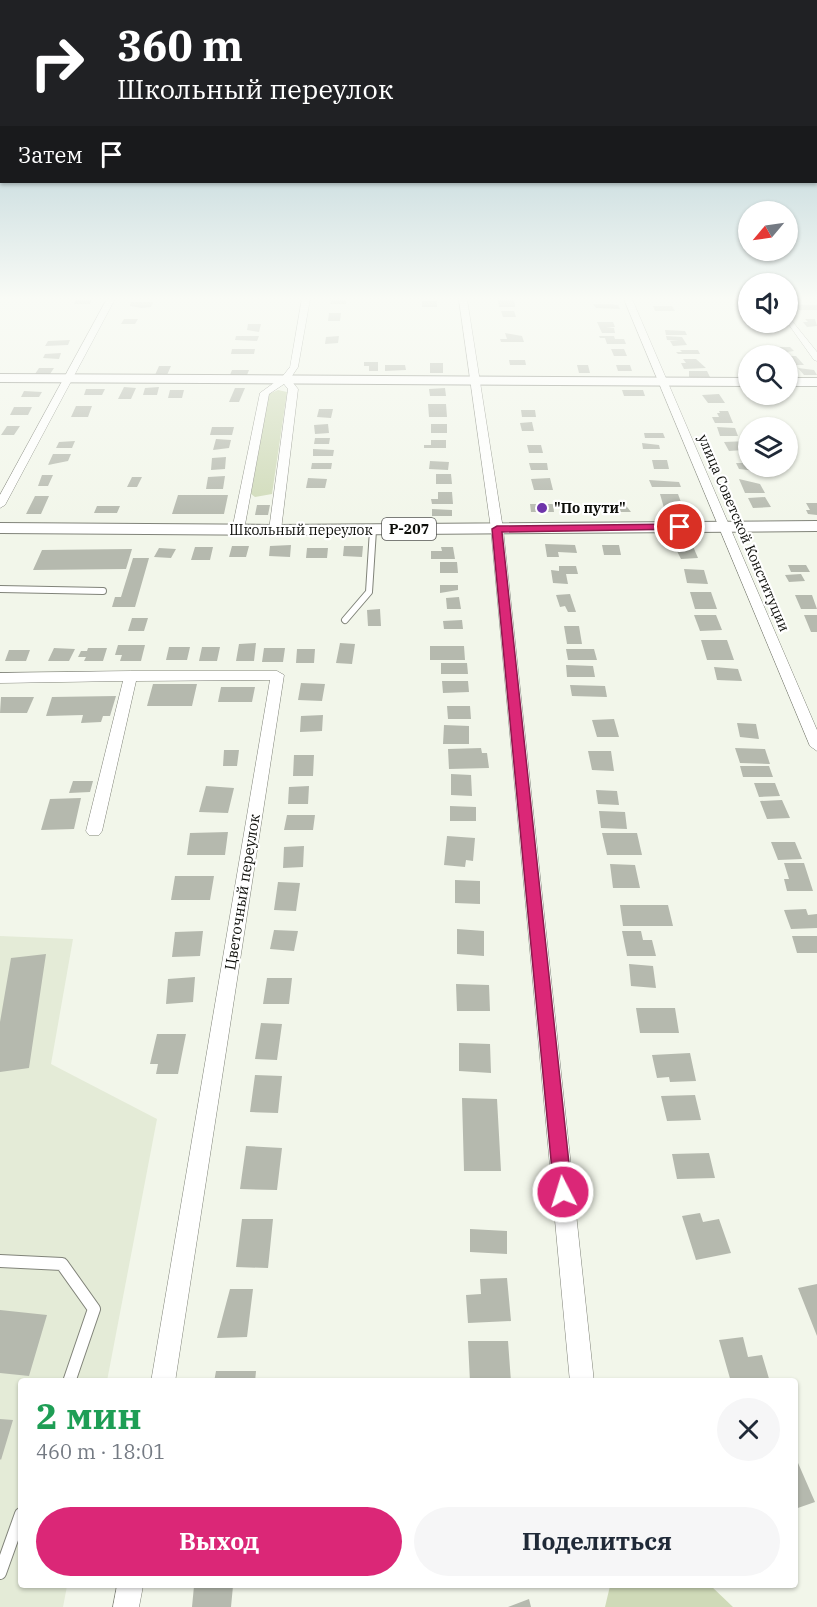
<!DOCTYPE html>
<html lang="ru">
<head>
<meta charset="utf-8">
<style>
  :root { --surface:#fff; --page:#f6f6f7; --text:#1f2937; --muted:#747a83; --accent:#db2777 }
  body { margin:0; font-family:"IBM Plex Serif",serif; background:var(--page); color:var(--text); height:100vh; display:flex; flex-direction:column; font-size:22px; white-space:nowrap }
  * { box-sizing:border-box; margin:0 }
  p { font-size:20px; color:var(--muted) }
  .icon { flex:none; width:33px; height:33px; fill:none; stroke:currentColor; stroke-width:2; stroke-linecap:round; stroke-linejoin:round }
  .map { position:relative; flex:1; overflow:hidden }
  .side { position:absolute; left:18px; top:1378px; width:780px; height:210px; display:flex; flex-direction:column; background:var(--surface); border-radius:6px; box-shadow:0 2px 4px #0004 }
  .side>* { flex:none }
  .top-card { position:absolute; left:0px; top:0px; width:818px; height:183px; box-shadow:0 2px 4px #0004; background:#202124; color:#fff; overflow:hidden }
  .needle { width:39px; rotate:241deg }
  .buttons { position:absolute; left:738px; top:201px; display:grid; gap:12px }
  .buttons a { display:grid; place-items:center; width:60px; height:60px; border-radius:50%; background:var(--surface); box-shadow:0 2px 4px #0004; font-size:30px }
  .pin { position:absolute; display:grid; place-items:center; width:51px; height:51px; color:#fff; margin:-26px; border:3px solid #fff; border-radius:50%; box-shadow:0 2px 6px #0007 }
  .me { position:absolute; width:66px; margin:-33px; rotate:355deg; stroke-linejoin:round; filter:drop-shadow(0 0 4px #0008) }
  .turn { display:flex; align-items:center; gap:21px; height:126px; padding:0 18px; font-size:27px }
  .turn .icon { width:78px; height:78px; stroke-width:2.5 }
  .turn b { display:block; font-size:42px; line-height:51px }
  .then { display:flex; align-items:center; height:57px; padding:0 18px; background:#0003; gap:12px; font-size:22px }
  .round { display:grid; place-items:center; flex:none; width:63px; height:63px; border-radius:32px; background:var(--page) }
  .overview { display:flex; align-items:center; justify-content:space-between; height:102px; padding:0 18px }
  h1 { font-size:36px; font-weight:700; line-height:45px; color:#1e9e55 }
  .action { display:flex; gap:12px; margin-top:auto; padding:12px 18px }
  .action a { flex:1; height:69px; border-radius:36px; background:var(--accent); color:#fff; font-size:24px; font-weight:700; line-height:69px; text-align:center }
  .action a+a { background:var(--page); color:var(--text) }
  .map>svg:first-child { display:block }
</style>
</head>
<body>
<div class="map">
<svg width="817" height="1607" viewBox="0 0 817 1607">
  <rect width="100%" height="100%" fill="#f2f6ea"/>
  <path fill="#e4ebd7" d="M0 936 73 939 51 1064 157 1119 107 1381 21 1382V1586H67L63 1607H0Z"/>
  <path fill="#cfdab8" d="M278 390 287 392 272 494 255 497 251 494 269 394Z
    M610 1586H711L733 1607H605Z"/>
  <path fill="#b5b9ae" d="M77 299H92L90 304H74Z
    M331 299H346V304H330Z
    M498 300H514L515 307H499Z
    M422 301H437V307H422Z
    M131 302H153L151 307 142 308 130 306Z
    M593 304H610L618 305 620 309 596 308Z
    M796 305H817V310H799Z
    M653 306H672L675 311H655Z
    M501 311H514L516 317H503Z
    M329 313H341L340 321H328Z
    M124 319H138L135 324H121Z
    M805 319H815L817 326 807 327 803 322H808Z
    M597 322H613L615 327H606L614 328 615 333H602Z
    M248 324H261L259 332 247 330Z
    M665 330 685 331 687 335H666Z
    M505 333 522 336 524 342H501L500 339H507Z
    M236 336H259L257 341 235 340Z
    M339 336 338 343 325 344 326 337Z
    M599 336H614L615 339H624L626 344H607L605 338H600Z
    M666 336 682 337 687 345 673 346 670 341H679L667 340Z
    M70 340 68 345 45 346 48 341Z
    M775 347H790L794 351 787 352 790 356H796L804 365H793L788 361V356H774L772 353H779Z
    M232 349H255L254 354H231Z
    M611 349H624L627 356H614Z
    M680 350H698L700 354H678L676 352H682Z
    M61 353 59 359 43 358 45 354Z
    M683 359H696L706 368 684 369 681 363H686Z
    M509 360H525L526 365H510Z
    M364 362H378V371H369V366H364Z
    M430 363H443V373H430Z
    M385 365H405L406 370 385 371Z
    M577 365H588L590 373H579Z
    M616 365H630L632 371H618Z
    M159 366H171L167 375H155Z
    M39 368H54L50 374H35Z
    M798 368 814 370 817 375H804Z
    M232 370H249L247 375H230Z
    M689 371H707L710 377H689Z
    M124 387 136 388 131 399H118Z
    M159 387 157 395H143L145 388Z
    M235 388H245L239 402H229Z
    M445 388 446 396H430L429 389Z
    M86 389H105L102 395H84Z
    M170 390H184L182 398H168Z
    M622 390H643L645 396H624Z
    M24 391 42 392 39 397H21Z
    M719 394 725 403H708L702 395Z
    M428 404H446L447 417H429Z
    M76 406H92L88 417H71Z
    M14 407H32L28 415H10Z
    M319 409H333L331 418 317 417Z
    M521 410H535L536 417H522Z
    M719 411H728L733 423H715L712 417H719L717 413H720Z
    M532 422 534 431H522L520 423Z
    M328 424 329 433 315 434 314 425Z
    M431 424H447V433H431Z
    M7 426H20L14 435H1Z
    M212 427H234L232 435H210Z
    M717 427 735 428 738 436H720Z
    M644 433H663L665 438H645Z
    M315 438H330L329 444H314Z
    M216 439 231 440 229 448 213 450Z
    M431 440H446V448H424V445H431Z
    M75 441 72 448H56L59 442Z
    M748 441V448H743L744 450 729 451 724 442Z
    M642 443 659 445 660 449H643Z
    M527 445H541L543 453H529Z
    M313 449 334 450 333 456H313Z
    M53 454H71L68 461 48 465Z
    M226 457 225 469 211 470 212 458Z
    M652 460H667L669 469H654Z
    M744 460H748V466H755L757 471 739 469 736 463H745Z
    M430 461 449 462 448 470 429 469Z
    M312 463H332L331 469H311Z
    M529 463H547L548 470H531Z
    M436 474H451L452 484H436Z
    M42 475H53L48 486H38Z
    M225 476 223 489H206L208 477Z
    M132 477H142L137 487H127Z
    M308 478 327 479 325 488H306Z
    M550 478 553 490H534L531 479Z
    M739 479 760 484 765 493H745Z
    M649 480 679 482 681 487H652Z
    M438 492H452L453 504H432L431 499H438Z
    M660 494H678L682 505 664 508Z
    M178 495H228L224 514H172Z
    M35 496H49L41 514H26Z
    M765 497 771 507 753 508 748 498Z
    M614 503H624L631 512H616Z
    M806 503H817V515L808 514 806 510H810Z
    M530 504H553L554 512H531Z
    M257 505H270L268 515H255Z
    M97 506H120L117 513H94Z
    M432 509 452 510V516H432Z
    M545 544 575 545 577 553 558 552 559 557H547Z
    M692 544 698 558 681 559 674 545Z
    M291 545 290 557 269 556 270 546Z
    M602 545H619L621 555H604Z
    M232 546H249L246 557H229Z
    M344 546H363L362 557 343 556Z
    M195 547H213L210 560H191Z
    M441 547H453L455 559H431V551H442Z
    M159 548 176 549 171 558 154 557Z
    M307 548H328L327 558H306Z
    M132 549 126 569 33 570 42 550Z
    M133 558H149L135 607H112L115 597H121Z
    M440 562H457L458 573H440Z
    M788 565H806L810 572H791Z
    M559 566H576L578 574H566L568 584 553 583 551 570 559 571Z
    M684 569 704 570 708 584 687 583Z
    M801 574 805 581 789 582 785 575Z
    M440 585H458V590L440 593Z
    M690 592H711L717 609H695Z
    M570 594 576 612H568L565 606 560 607 556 595Z
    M795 595H812L817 609H801Z
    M459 597 461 609H447L446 598Z
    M380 609 381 626H368L367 610Z
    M694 615H716L722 630 700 631Z
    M804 615H817V632H811Z
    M132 618H148L144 631H128Z
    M462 620 463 629H444L443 621Z
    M564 626H579L582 644H567Z
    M701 640H727L734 660H707Z
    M256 643 254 661H236L239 644Z
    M340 643 355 644 352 664 336 663Z
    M118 645H145L141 661H120L122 655H115Z
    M430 646H464L465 660H430Z
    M169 647H190L187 660H166Z
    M202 647H220L217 661H199Z
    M54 648 75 649 69 661H48Z
    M88 648H107L103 661H84L86 657H78L81 651H87Z
    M264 648H285L283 662H262Z
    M297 649H315L314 663H296Z
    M566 649H594L597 660H568Z
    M9 650H30L26 661H5Z
    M441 663H467L468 674H441Z
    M566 665 593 666 595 677H567Z
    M714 667 738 669 742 681 717 680Z
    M442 681H468L469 692 443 693Z
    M301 683 325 684 322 701 298 700Z
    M153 684H197L192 706H147Z
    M570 685 605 686 607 697 572 696Z
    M221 687H255L252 702H218Z
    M116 696 110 716H103L101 722 81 723 83 715 46 716 52 697Z
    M1 697H34L27 713H0Z
    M447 706H470L471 719H448Z
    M323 715 322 731 300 732 301 716Z
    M614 719 619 737H597L592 720Z
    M737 723 756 724 759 739 740 737Z
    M444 725 469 726V744H443Z
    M481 748 482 753H487L489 768 449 769 448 749Z
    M735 748 765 749 770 764 740 763Z
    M224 750H239L237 766H223Z
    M588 751H611L614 771 592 770Z
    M294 755H314L313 776H293Z
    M740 766H769L773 777H743Z
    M451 774 471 775 472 796 451 795Z
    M73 781H93L90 792 69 793Z
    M754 783H775L780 796 759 797Z
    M206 786 234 788 228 813 199 812Z
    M309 786 308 804H288L289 787Z
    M596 790 617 791 619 805 598 804Z
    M81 798 74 829 41 830 50 799Z
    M782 800 790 818 767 819 760 801Z
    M450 806 476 807V821H450Z
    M599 811 625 812 627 829 601 828Z
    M287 815H315L313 830H284Z
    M228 832 225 855H187L190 833Z
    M602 833H637L642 855H607Z
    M447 836 475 838 473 861 466 860 465 867 444 865Z
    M771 842H795L802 859 778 860Z
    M304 846 303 867 283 868 284 847Z
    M784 863H804L813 891H787L784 879H789Z
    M610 864 635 865 640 888H613Z
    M175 876H214L210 900H171Z
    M455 880 480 881V904L455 903Z
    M278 882 300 883 296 911 274 910Z
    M620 905H668L673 926H623Z
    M806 909 808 915 817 914V928L791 929 784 910Z
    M457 929 484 931V956L457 954Z
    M274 930 298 931 294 951 270 949Z
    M203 931 200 956 172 957 175 932Z
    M622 931H641L643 940H652L656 956H627Z
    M792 936H817V953H797Z
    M46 954 29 1068 0 1072V1022L11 958Z
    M629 964 653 966 656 988 631 986Z
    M195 977 193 1002 166 1004 168 979Z
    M267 978H292L289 1004H263Z
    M456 984 489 985 490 1011H457Z
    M636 1008H675L679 1033H640Z
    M261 1023 282 1024 277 1060 255 1059Z
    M157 1034H186L178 1074H156L158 1064H150Z
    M459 1043 490 1044 491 1073 459 1071Z
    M690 1053 696 1081 670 1082 669 1077 657 1078 652 1055Z
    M255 1075 282 1076 278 1113 250 1112Z
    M695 1095 701 1120 667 1121 661 1096Z
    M462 1098 497 1099 501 1171H464Z
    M246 1146 282 1148 277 1190 240 1189Z
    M709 1153 715 1178 677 1179 672 1154Z
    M700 1213 703 1222 719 1219 731 1253 696 1260 682 1216Z
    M242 1219H273L268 1268 236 1267Z
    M470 1229 507 1231V1254L470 1252Z
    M507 1278 511 1321 468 1323 466 1295 481 1294 480 1279Z
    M817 1284V1336L798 1288Z
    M230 1289H253L247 1337 217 1338Z
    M0 1310 47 1315 29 1376 0 1373Z
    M743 1337 748 1357 762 1355 770 1382H731L719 1340Z
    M468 1341H508L511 1382H470Z
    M216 1371H256L255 1382H214Z
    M0 1419 13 1420 1 1460 0 1459Z
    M795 1456 815 1502 795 1509Z
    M194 1586H233L231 1607H192Z
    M529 1599 531 1607H508Z"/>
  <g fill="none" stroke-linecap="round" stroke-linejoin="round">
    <defs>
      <path id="lane-far1" d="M0 589 103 591
        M345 620 369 592 373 530"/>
      <path id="lane" d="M0 1261 62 1264 94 1309 69 1382
        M0 1573 21 1514"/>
      <path id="street" d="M107 299H115L5 505 0 508V495Z
        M302 299H310L298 367 290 379 298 389 281 530 275 533 269 530 288 389 284 384 269 394 244 530 238 533 234 532 232 530 260 393 282 377 290 367Z
        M459 299H467L503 529 594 1382H570L491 529Z
        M624 299H632L817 730V751L810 746Z
        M788 316 817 352V361L814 360 787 322Z
        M131 671H277L284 675 175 1382H151L270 680 136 681 102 831 99 835H89L86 831 123 681 0 683V673Z
        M117 1586H143L139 1607H113Z"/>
      <path id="primary" d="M0 374 748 378V386L0 382Z
        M788 378H817V386H788Z
        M817 521V531L275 535 0 533V523L275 525Z"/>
    </defs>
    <use href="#lane-far1" stroke="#808379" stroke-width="8"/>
    <use href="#lane" stroke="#808379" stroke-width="14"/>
    <use href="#street" stroke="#808379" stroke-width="1"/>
    <use href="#primary" stroke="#808379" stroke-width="2"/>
    <use href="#lane-far1" stroke="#fff" stroke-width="6"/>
    <use href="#lane" stroke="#fff" stroke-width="12"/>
    <use href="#street" fill="#fff" fill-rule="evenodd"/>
    <use href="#primary" fill="#fff" fill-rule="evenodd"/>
  </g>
  <linearGradient id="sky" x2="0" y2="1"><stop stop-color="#92b9c4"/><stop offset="0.57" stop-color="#f9fbf6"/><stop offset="1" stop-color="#f9fbf6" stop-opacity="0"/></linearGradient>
  <rect width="817" height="524" fill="url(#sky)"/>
  <path fill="#db2777" stroke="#8e194d" stroke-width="1.5" d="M680 524 684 525V529L502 532 572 1192 570 1199 563 1201 556 1199 554 1192 492 529 497 526Z"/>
  <circle fill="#6e34aa" stroke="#fff" stroke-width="2" cx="542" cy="508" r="6"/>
  <g text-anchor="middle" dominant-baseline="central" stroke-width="4.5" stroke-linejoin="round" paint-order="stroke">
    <g font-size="14" font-weight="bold" fill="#0d0e0a" stroke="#fff" text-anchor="start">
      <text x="554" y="508">"По пути"</text>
    </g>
    <rect fill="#fff" stroke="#565654" stroke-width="1.5" x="382" y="518" width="54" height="22" rx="4.5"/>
    <g font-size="14" font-weight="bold" fill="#0d0e0a">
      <text x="409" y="529">Р-207</text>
    </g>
    <g font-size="14" fill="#0d0e0a" stroke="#fff">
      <text x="301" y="530">Школьный переулок</text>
      <text transform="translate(744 533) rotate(67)">улица Советской Конституции</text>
    </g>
    <g font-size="15" fill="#0d0e0a" stroke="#fff">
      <text transform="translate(242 892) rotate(-81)">Цветочный переулок</text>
    </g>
  </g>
</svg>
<div class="buttons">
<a><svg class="needle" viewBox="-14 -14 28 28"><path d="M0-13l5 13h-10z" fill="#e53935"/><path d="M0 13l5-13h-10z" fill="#747a83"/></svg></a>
<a><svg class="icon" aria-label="sound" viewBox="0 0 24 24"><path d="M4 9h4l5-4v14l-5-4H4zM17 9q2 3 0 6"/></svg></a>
<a><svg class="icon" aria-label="search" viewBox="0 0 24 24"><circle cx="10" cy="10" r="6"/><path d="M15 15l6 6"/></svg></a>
<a><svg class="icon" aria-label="layers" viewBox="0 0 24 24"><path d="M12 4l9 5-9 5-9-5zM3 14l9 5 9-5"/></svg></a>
</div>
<div class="pin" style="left:680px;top:527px;background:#d93025"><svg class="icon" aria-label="arrive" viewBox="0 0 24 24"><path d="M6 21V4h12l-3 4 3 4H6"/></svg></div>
<svg class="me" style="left:563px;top:1192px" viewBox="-20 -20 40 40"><circle r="17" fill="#db2777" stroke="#fff" stroke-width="3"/><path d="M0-11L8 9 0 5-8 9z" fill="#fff"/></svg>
<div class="top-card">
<div class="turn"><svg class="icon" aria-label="right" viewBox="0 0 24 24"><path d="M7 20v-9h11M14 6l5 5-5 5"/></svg><div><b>360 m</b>Школьный переулок</div></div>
<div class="then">Затем<svg class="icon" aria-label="arrive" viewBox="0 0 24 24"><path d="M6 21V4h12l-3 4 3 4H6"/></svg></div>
</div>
<section class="side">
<div class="overview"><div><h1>2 мин</h1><p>460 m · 18:01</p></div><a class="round"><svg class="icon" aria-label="close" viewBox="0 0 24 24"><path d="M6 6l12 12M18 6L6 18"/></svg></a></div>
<div class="action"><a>Выход</a><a>Поделиться</a></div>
</section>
</div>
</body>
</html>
